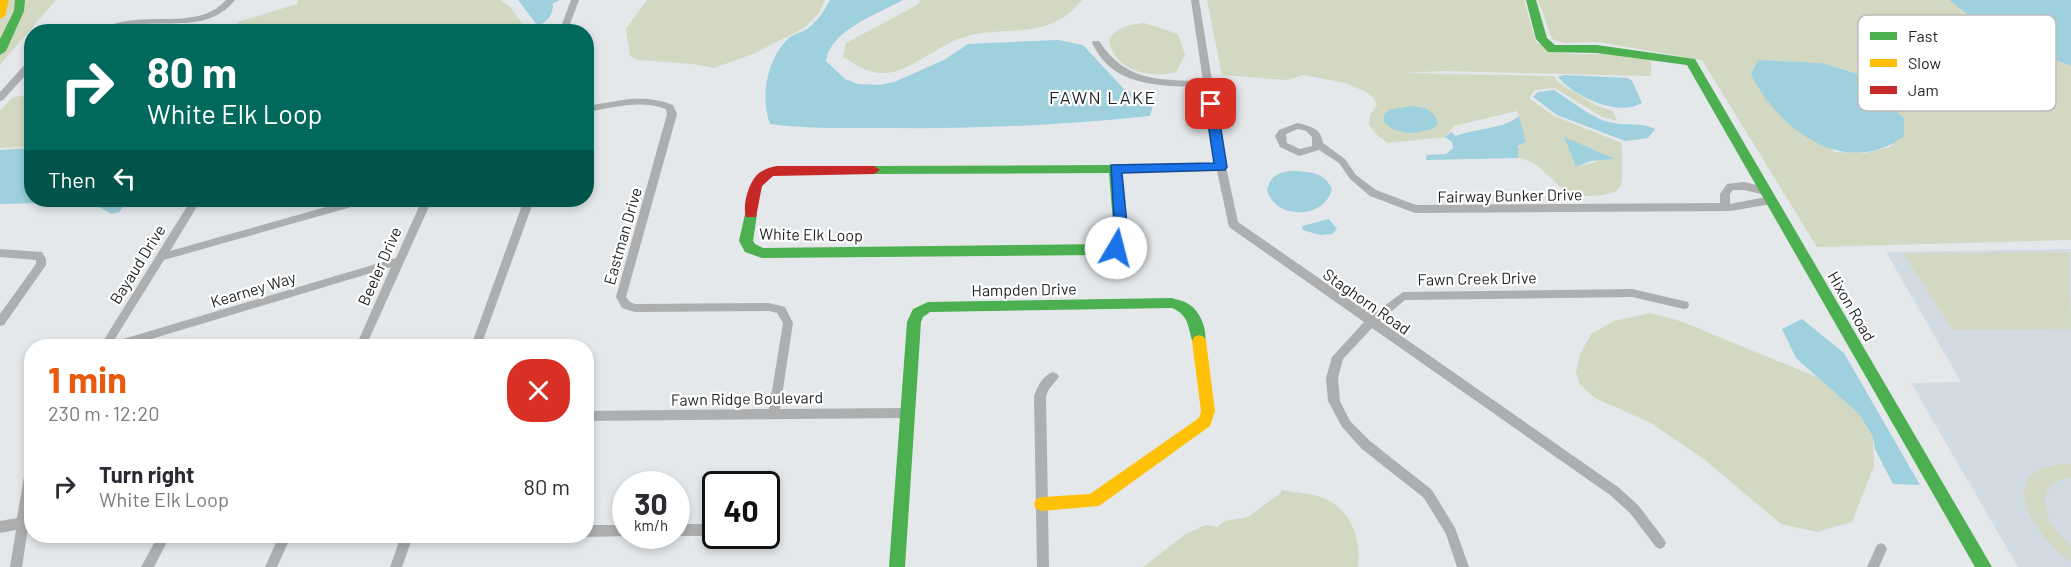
<!DOCTYPE html>
<html lang="en">
<head>
<meta charset="utf-8">
<style>
  :root { --surface:#fff; --page:#f2f2f3; --text:#2b2b33; --muted:#7c7c81; --accent:#ea580c }
  body { margin:0; font-family:Barlow,sans-serif; background:var(--page); color:var(--text); height:100vh; display:flex; flex-direction:column; font-size:22px; white-space:nowrap }
  * { box-sizing:border-box; margin:0 }
  p { font-size:20px; color:var(--muted) }
  .icon { flex:none; width:33px; height:33px; fill:none; stroke:currentColor; stroke-width:2; stroke-linecap:round; stroke-linejoin:round }
  .map { position:relative; flex:1; overflow:hidden }
  .sheet { position:absolute; left:24px; top:339px; width:570px; height:204px; display:flex; flex-direction:column; background:var(--surface); border-radius:24px; box-shadow:0 3px 9px #0003 }
  .sheet>* { flex:none }
  .guide { position:absolute; left:24px; top:24px; width:570px; height:183px; border-radius:24px; box-shadow:0 3px 9px #0003; background:#00695c; color:#fff; overflow:hidden }
  .speed { position:absolute; left:612px; top:471px; display:flex; gap:12px; font-size:30px; font-weight:700; text-align:center }
  .speed>* { display:grid; place-content:center; width:78px; height:78px; border-radius:50%; background:var(--surface); box-shadow:0 3px 9px #0003; line-height:1 }
  .speed small { font-size:15px; font-weight:400 }
  .speed .limit { border:3px solid #111; border-radius:9px; background:#fff; color:#111 }
  .pin { position:absolute; display:grid; place-items:center; width:51px; height:51px; color:#fff; margin:-26px; border-radius:12px; box-shadow:0 3px 9px #0006 }
  .me { position:absolute; width:66px; margin:-33px; rotate:8deg; stroke-linejoin:round; filter:drop-shadow(0 0 4px #0008) }
  .turn { display:flex; align-items:center; gap:21px; height:126px; padding:0 24px; font-size:27px }
  .turn .icon { width:78px; height:78px; stroke-width:2.5 }
  .turn b { display:block; font-size:42px; line-height:51px }
  .then { display:flex; align-items:center; height:57px; padding:0 24px; background:#0003; gap:12px; font-size:22px }
  .round { display:grid; place-items:center; flex:none; width:63px; height:63px; border-radius:24px; background:var(--page) }
  .headline { display:flex; align-items:center; justify-content:space-between; height:102px; padding:0 24px }
  h1 { font-size:36px; font-weight:700; line-height:45px; color:var(--accent) }
  ul { padding:0; list-style:none }
  li { display:flex; align-items:center; gap:18px; height:90px; padding:0 24px }
  li div { flex:1 }
  li b { display:block; font-size:22px }
  li em { font-style:normal }
  .map>svg:first-child { display:block }
</style>
</head>
<body>
<div class="map">
<svg width="2071" height="567" viewBox="0 0 2071 567">
  <rect width="100%" height="100%" fill="#e4e8eb"/>
  <path fill="#d2dbe2" d="M2071 249V567H2018L1911 383 1961 382 1886 252Z"/>
  <path fill="#d2d8c1" fill-rule="evenodd" d="M0 0H56L0 65Z
    M298 0H500L509 6 525 27 519 32 233 31 238 22 297 4Z
    M647 0H825L818 14 804 28 753 54 714 68 692 64 638 60 630 56 626 29Z
    M920 0H1082C1046 46 997 20 951 42 933 51 904 73 885 73 868 74 857 65 843 57L846 43 919 4Z
    M1207 0H1524L1536 42C1558 57 1579 54 1604 54 1620 55 1636 58 1651 59V76L1444 71 1401 73 1554 76 1558 82 1597 106 1613 111 1617 121 1602 117 1555 88 1535 90 1529 98 1554 116 1622 143C1621 155 1624 172 1621 184 1619 191 1613 193 1607 194 1552 206 1551 160 1518 158V147L1526 142 1517 111 1454 126 1445 137 1388 143 1377 135 1369 125 1370 115 1377 105 1374 98 1364 91 1345 83 1304 75 1288 80 1222 75ZM1564 137 1599 161 1576 167Z
    M1538 0H1949C1986 31 2027 49 2071 66V240L1817 247 1702 60 1598 42 1564 43 1552 39ZM1758 60 1822 63 1861 75 1877 95 1904 118 1890 147 1865 153 1834 152Z
    M1144 23 1178 34 1185 55 1176 72C1150 79 1113 71 1109 39 1119 26 1129 25 1144 23Z
    M31 95V146L0 148V111L13 97Z
    M2069 252 2071 329 1953 330 1903 253Z
    M1651 313 1680 321 1817 377 1859 414 1873 437 1874 466 1852 522 1817 532 1781 524 1705 460 1651 423 1595 398 1580 385 1576 373 1579 356 1591 334 1614 321Z
    M2071 464V478C2040 480 2039 509 2055 530 2059 536 2069 542 2071 548 2071 551 2071 558 2071 562 2032 534 1989 465 2071 464Z
    M1281 490C1296 493 1318 493 1331 502 1354 516 1361 543 1358 567H1143L1186 534 1206 525 1217 527 1225 521 1248 517 1281 493Z"/>
  <path fill="#9ed0dd" d="M518 0H560L553 3C553 15 549 20 538 26Z
    M830 0H903C878 14 831 29 826 61L845 79 858 84 880 85 894 82 944 60 968 44 1058 40 1083 45 1124 89 1153 105 1150 116C1063 125 976 129 889 128 849 128 809 129 770 124 760 97 767 57 790 37 794 34 802 32 807 29 817 22 824 11 830 0Z
    M1949 0H2071V66C2027 49 1986 31 1949 0Z
    M1758 60 1822 63 1861 75 1877 95 1904 118V136C1846 180 1778 130 1751 74Z
    M1564 75 1628 78 1632 81 1642 103C1618 117 1575 97 1558 77Z
    M1554 90C1572 101 1592 119 1613 123 1628 126 1641 122 1655 129L1648 138 1625 141 1557 115 1533 97 1538 92Z
    M1410 106C1423 107 1434 109 1438 123L1435 127C1419 135 1397 136 1384 122V116L1388 110Z
    M1519 116 1526 142 1518 146V158L1426 160 1427 153 1428 155 1446 154 1453 148 1452 142 1445 137 1451 132 1456 136C1476 128 1502 130 1519 116Z
    M1564 137 1615 159 1591 161 1576 167Z
    M31 148 32 200H129L119 212 112 214 89 202 0 204V150Z
    M1295 171C1311 172 1325 173 1332 189 1325 219 1275 221 1267 190 1270 175 1281 171 1295 171Z
    M1329 219 1337 229 1332 234 1320 235 1303 230 1302 226Z
    M1802 319 1844 353 1920 485 1893 484 1875 449 1873 437 1859 414 1796 358 1782 329Z"/>
  <g fill="none" stroke-linecap="round" stroke-linejoin="round">
    <path fill="#acaeaf" fill-rule="evenodd" d="M226 0H235C210 32 170 20 135 25 121 26 113 32 98 32 136 5 195 35 226 0Z
      M571 0H579L567 32H559Z
      M1191 0H1199L1226 167 1238 222 1372 315 1403 292 1632 289 1688 302 1689 305 1688 308 1684 309 1632 297 1405 300 1380 321 1618 487 1638 505 1664 539 1666 543 1664 547 1660 549 1656 547 1630 513 1610 495 1372 328 1343 359 1338 378 1340 401 1350 421 1370 441 1432 490 1455 528 1469 567H1457L1446 534 1424 498 1362 449 1342 427 1328 401 1326 378 1332 357 1364 322 1229 227 1217 171H1112L1110 169 1112 167 1115 166 1216 164 1204 87C1170 86 1126 88 1102 59 1098 54 1095 48 1092 43L1093 41H1099C1126 82 1159 80 1203 81Z
      M32 59V68L3 100 0 101V92L29 60Z
      M629 99C645 98 658 99 673 105L677 114 626 297 630 302 635 304 769 303 785 307 793 323 780 409 908 408 912 410 914 413 912 416 908 418 586 421V411L769 409 783 323 777 313 769 311 635 312 622 308 616 297 667 114 666 109C640 99 612 108 586 112V106Z
      M1297 123C1310 126 1321 128 1323 143L1345 159 1356 175 1376 190 1416 205 1720 203V194L1727 184 1744 182 1769 188 1771 191 1766 195 1744 190H1733L1730 194V204L1771 196 1776 200 1771 204 1731 211 1415 213 1370 196 1350 179 1339 163 1319 150 1299 156 1280 147 1275 136 1279 130ZM1298 129 1306 131 1312 137V146L1300 149 1287 143 1286 134Z
      M191 200H201L170 251 351 200H367L362 204 164 260 113 342 396 258 422 200H432L366 346H356L391 267 128 346H100Z
      M524 200H534L481 346H471Z
      M0 249 42 252 46 259V265L4 325 0 326V314L36 264V260L0 257Z
      M1053 372 1057 374 1059 377 1049 389 1046 396 1049 567H1037L1034 396C1038 386 1042 376 1053 372Z
      M32 460 30 517H32V527L28 528 22 567H10L16 530 0 533V521L17 518 26 465 28 461Z
      M676 524H716V536H676Z
      M586 525H626V536H629L586 537 583 536H586Z
      M158 536H170L154 567H141Z
      M279 536H291L277 567H265Z
      M401 536H413L402 567H390Z
      M739 536H756L760 541 758 545 754 547 741 540Z
      M1881 543 1885 545 1887 549 1879 567H1867L1877 545Z"/>
    <path fill="#4caf50" fill-rule="evenodd" d="M15 0H25L24 11 6 51 0 55V39L14 11Z
      M1526 0H1536L1547 38 1555 45H1597L1695 59 1992 567H1975L1687 65 1597 53 1548 52 1536 39Z
      M1115 165 1121 169 1128 235 1121 252 1101 255 762 258 745 252 739 241 745 214 751 209 757 214 753 241 755 244 763 248 1111 244 1114 235 1109 173 874 174 868 170 874 166Z
      M1172 298C1178 300 1185 301 1190 305 1201 312 1209 334 1204 345H1194C1187 329 1191 316 1172 308L930 312 923 317 921 322 905 567H889L907 322 913 309 928 302Z"/>
    <path fill="#ffc107" fill-rule="evenodd" d="M0 0H9L5 16 0 19Z
      M1199 335 1204 337 1206 341 1215 411 1210 426 1099 506 1042 511 1036 509 1034 504 1036 499 1042 497 1090 494 1199 418 1201 411 1192 341 1194 337Z"/>
    <path fill="#c62828" fill-rule="evenodd" d="M777 166H874L880 170 874 174 773 176 762 186 756 217H746C742 205 749 181 759 173 764 169 771 167 777 166Z"/>
  </g>
  <path fill="#1a73e8" stroke="#114b97" stroke-width="1.5" d="M1211 100 1217 104 1227 167 1225 170 1122 173 1128 235 1121 251H1111L1109 248 1115 235 1111 165 1214 163 1205 104Z"/>
  <g text-anchor="middle" dominant-baseline="central" stroke-width="4.5" stroke-linejoin="round" paint-order="stroke">
    <g font-size="16" fill="#1e2123" stroke="#fff">
      <text transform="translate(1510 195) rotate(-1)">Fairway Bunker Drive</text>
      <text transform="translate(811 234) rotate(1)">White Elk Loop</text>
      <text transform="translate(622 236) rotate(-74)">Eastman Drive</text>
      <text transform="translate(137 264) rotate(-58)">Bayaud Drive</text>
      <text transform="translate(379 266) rotate(-66)">Beeler Drive</text>
      <text transform="translate(1477 278) rotate(-1)">Fawn Creek Drive</text>
      <text transform="translate(253 289) rotate(-17)">Kearney Way</text>
      <text transform="translate(1024 289) rotate(-1)">Hampden Drive</text>
      <text transform="translate(1367 301) rotate(35)">Staghorn Road</text>
      <text transform="translate(1852 306) rotate(60)">Hixon Road</text>
      <text transform="translate(747 398) rotate(-1)">Fawn Ridge Boulevard</text>
    </g>
    <g font-size="18" letter-spacing="1.5" fill="#1e2123" stroke="#fff">
      <text x="1103" y="97">FAWN LAKE</text>
    </g>
  </g>
  <rect x="1858" y="15" width="198" height="96" rx="9" fill="#fff" stroke="#bcbcbd" stroke-width="1.5"/>
  <rect x="1870" y="32" width="27" height="8" fill="#4caf50"/>
  <rect x="1870" y="59" width="27" height="8" fill="#ffc107"/>
  <rect x="1870" y="86" width="27" height="8" fill="#c62828"/>
  <g font-size="16" fill="#1e2123">
    <text x="1908" y="42">Fast</text>
    <text x="1908" y="69">Slow</text>
    <text x="1908" y="96">Jam</text>
  </g>
</svg>
<div class="speed"><div>30<small>km/h</small></div><div class="limit">40</div></div>
<div class="pin" style="left:1211px;top:104px;background:#d93025"><svg class="icon" aria-label="arrive" viewBox="0 0 24 24"><path d="M6 21V4h12l-3 4 3 4H6"/></svg></div>
<svg class="me" style="left:1116px;top:248px" viewBox="-20 -20 40 40"><circle r="19" fill="#fff"/><path d="M0-13L10 11 0 6-10 11z" fill="#1a73e8"/></svg>
<div class="guide">
<div class="turn"><svg class="icon" aria-label="right" viewBox="0 0 24 24"><path d="M7 20v-9h11M14 6l5 5-5 5"/></svg><div><b>80 m</b>White Elk Loop</div></div>
<div class="then">Then<svg class="icon" aria-label="left" viewBox="0 0 24 24"><path d="M17 20v-9H6M10 6l-5 5 5 5"/></svg></div>
</div>
<section class="sheet">
<div class="headline"><div><h1>1 min</h1><p>230 m · 12:20</p></div><a class="round" style="background:#d93025;color:#fff"><svg class="icon" aria-label="close" viewBox="0 0 24 24"><path d="M6 6l12 12M18 6L6 18"/></svg></a></div>
<ul>
<li><svg class="icon" aria-label="right" viewBox="0 0 24 24"><path d="M7 20v-9h11M14 6l5 5-5 5"/></svg><div><b>Turn right</b><p>White Elk Loop</p></div><em>80 m</em></li>
</ul>
</section>
</div>
</body>
</html>
